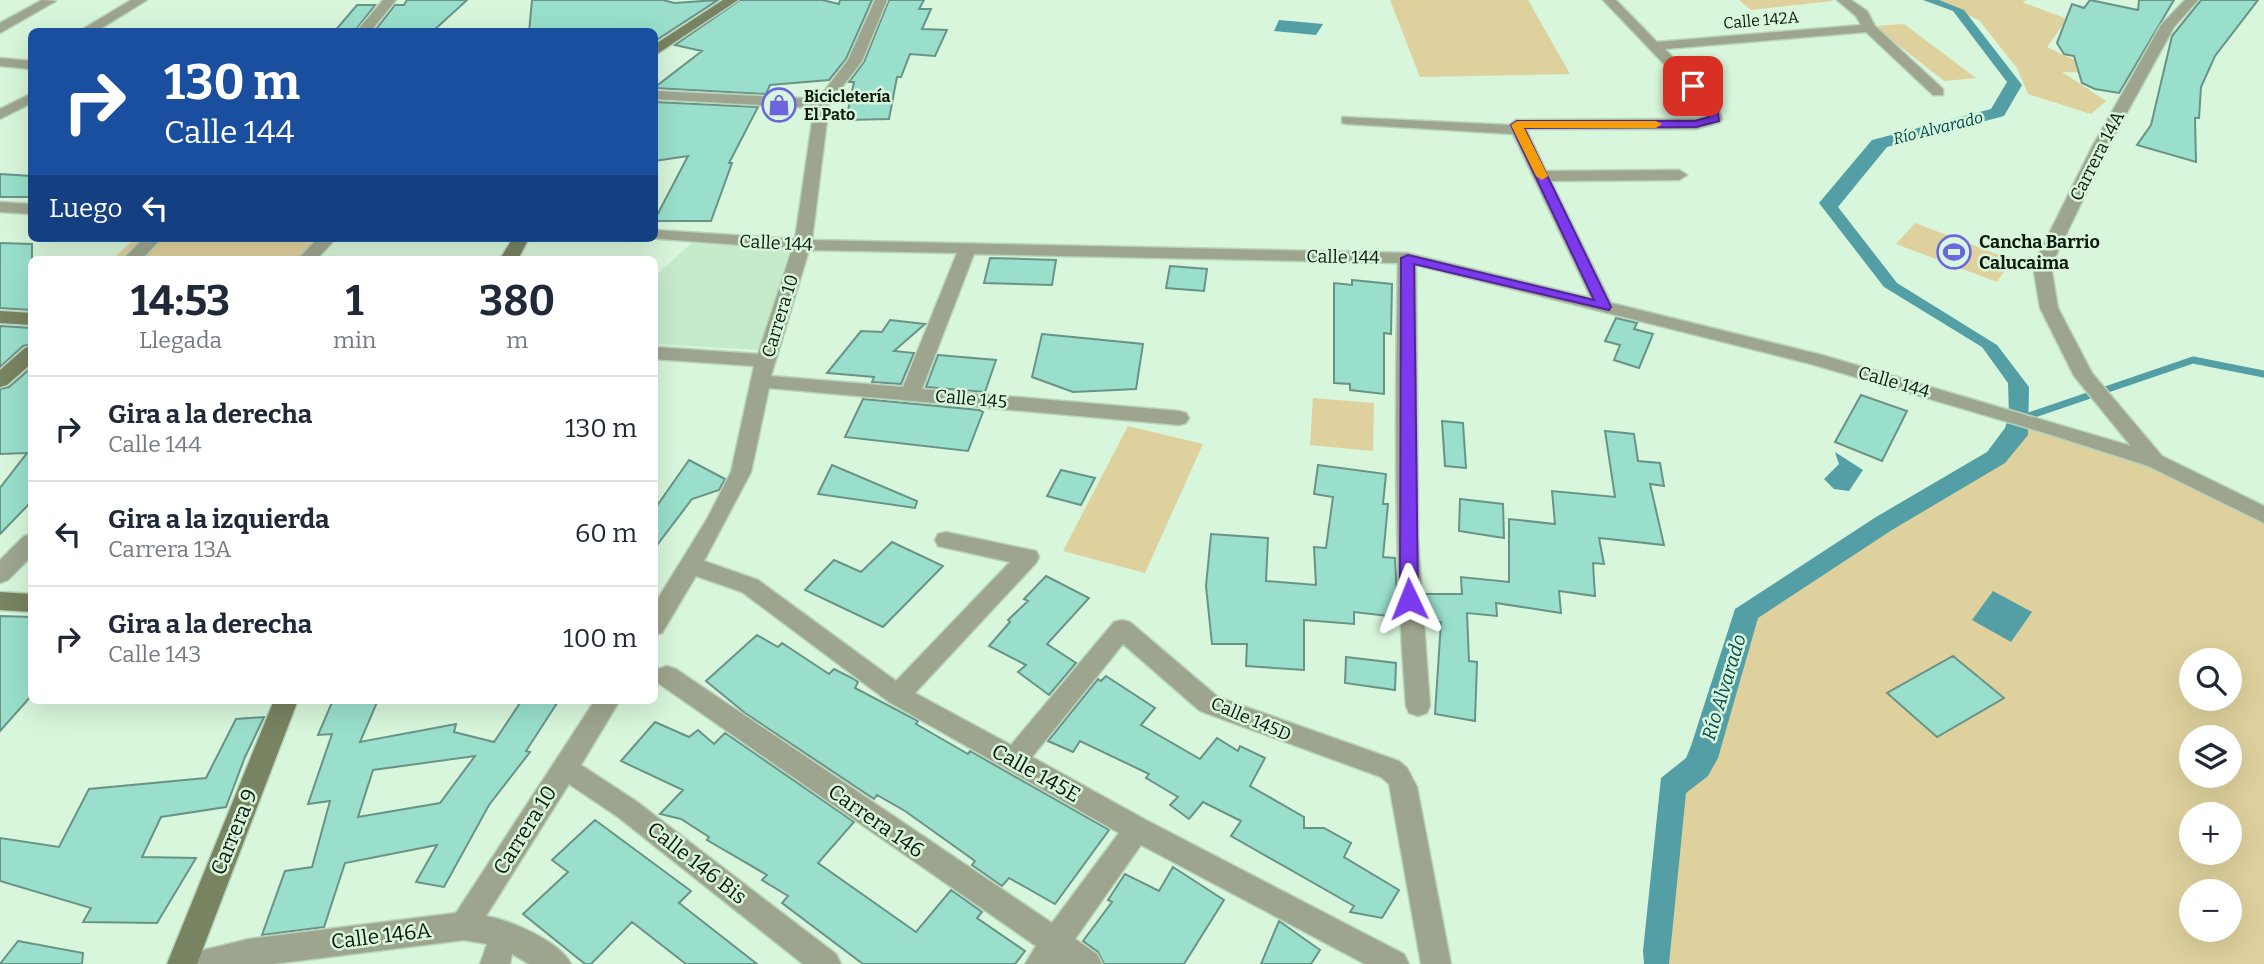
<!DOCTYPE html>
<html lang="es">
<head>
<meta charset="utf-8">
<style>
  :root { --surface:#fff; --page:#f2f2f3; --text:#1f2937; --muted:#747a83; --line:#e0e1e3 }
  body { margin:0; font-family:Bitter,serif; background:var(--page); color:var(--text); height:100vh; display:flex; flex-direction:column; font-size:26px; white-space:nowrap }
  * { box-sizing:border-box; margin:0 }
  p { font-size:23px; color:var(--muted) }
  .icon { flex:none; width:38px; height:38px; fill:none; stroke:currentColor; stroke-width:2; stroke-linecap:round; stroke-linejoin:round }
  .map { position:relative; flex:1; overflow:hidden }
  .sheet { position:absolute; left:28px; top:256px; width:630px; height:448px; display:flex; flex-direction:column; background:var(--surface); border-radius:10px; box-shadow:0 7px 28px #0002 }
  .sheet>* { flex:none }
  .hud { position:absolute; left:28px; top:28px; width:630px; height:214px; border-radius:10px; box-shadow:0 7px 28px #0002; background:#1a4fa0; color:#fff; overflow:hidden }
  .fabs { position:absolute; left:2179px; top:648px; display:grid; gap:14px }
  .fabs a { display:grid; place-items:center; width:63px; height:63px; border-radius:50%; background:var(--surface); box-shadow:0 7px 28px #0002; font-size:35px }
  .pin { position:absolute; display:grid; place-items:center; width:60px; height:60px; color:#fff; margin:-30px; border-radius:14px; box-shadow:0 4px 10px #0006 }
  .me { position:absolute; width:77px; margin:-38px; rotate:358deg; stroke-linejoin:round; filter:drop-shadow(0 0 5px #0008) }
  .turn { display:flex; align-items:center; gap:24px; height:147px; padding:0 21px; font-size:32px }
  .turn .icon { width:91px; height:91px; stroke-width:2.5 }
  .turn b { display:block; font-size:49px; line-height:60px }
  .then { display:flex; align-items:center; height:66px; padding:0 21px; background:#0003; gap:14px; font-size:26px }
  .eta { display:flex; justify-content:space-evenly; align-items:center; height:119px; text-align:center }
  .eta b { font-size:42px; font-weight:700; line-height:49px }
  ul { padding:0; list-style:none }
  li { display:flex; align-items:center; gap:21px; height:105px; padding:0 21px; border-top:2px solid var(--line) }
  li div { flex:1 }
  li b { display:block; font-size:26px }
  li em { font-style:normal }
  .map>svg:first-child { display:block }
</style>
</head>
<body>
<div class="map">
<svg width="2264" height="964" viewBox="0 0 2264 964">
  <rect width="100%" height="100%" fill="#d7f6db"/>
  <path fill="#c6ebcb" d="M693 242 789 250 761 350 655 344 654 277Z"/>
  <path fill="#ded19d" fill-rule="evenodd" d="M1390 0H1528L1570 74 1420 77Z
    M1739 0H1832L1833 1 1751 10Z
    M1932 0H2027L2022 2 2067 19 2047 47 2102 73 2062 72 2106 101 2091 114 2028 94 2017 68 1979 20Z
    M1904 24 1976 78 1944 81 1874 26Z
    M1915 223 2012 260 1997 282 1896 244Z
    M136 238H321L300 259H112Z
    M1313 398 1374 403 1373 451 1310 445Z
    M2020 419 2152 461 2264 521V964H1657L1674 787 1696 767 1746 613 1996 457ZM2191 660H2230V698H2191ZM2191 737H2230V775H2191ZM2191 814H2230V852H2191ZM2191 891H2230V929H2191Z
    M1128 426 1203 444 1145 573 1063 551Z"/>
  <path fill="#539fa5" d="M1923 0H1939L1964 10 2022 85 2004 116 1887 147 1838 207 1897 283 1997 345 2029 387 2028 435 2005 463 1892 530 1758 618 1718 758 1708 776 1686 793 1669 964H1644L1643 951 1661 778 1686 758 1691 746 1735 609 1876 517 1987 452 2005 428 2009 415 2008 383 1982 347 1884 287 1819 203 1872 140 1991 109 2007 82 1953 11Z
    M1279 20 1323 24 1316 35 1274 31Z
    M1835 452 1863 470 1849 491 1834 489 1824 479 1839 464Z
    M1993 591 2032 612 2011 642 1972 620Z"/>
  <g fill="none" stroke-linecap="round" stroke-linejoin="round">
    <path stroke="#539fa5" stroke-width="7" d="M2020 419 2193 360 2264 374"/>
  </g>
  <path fill="#99dfcc" stroke="#6a9387" stroke-width="2" fill-rule="evenodd" d="M407 0H467L432 32H374L395 5H404Z
    M532 0H663L674 3 718 0 655 41 654 32H529Z
    M740 0H822L839 4 840 0H872L846 59 829 80 770 85 766 94 654 88 702 51 675 45Z
    M889 0H924L919 9H931L922 29 947 30 935 56 910 54 901 77H897L889 119 846 120 854 82H849L864 62Z
    M2090 0 2138 10 2139 0H2174L2119 93 2095 89 2082 83 2074 56 2064 54 2057 43 2072 4 2084 8Z
    M2201 0H2258L2215 56 2201 87 2199 118H2195L2196 162 2137 145 2151 125 2172 36Z
    M357 5H375L354 32H334Z
    M654 102 758 107 729 163H732L711 221H654L688 156 654 161Z
    M0 174 32 176V197H0Z
    M0 243 32 244V310L0 308Z
    M990 258 1056 260 1052 285 984 283Z
    M1170 266 1207 269 1204 291 1166 288Z
    M1352 280 1392 284 1391 334 1384 333V394L1350 390V384L1334 383V283L1352 285Z
    M1616 318 1637 323 1634 329 1653 334 1639 368 1614 360 1620 345 1605 341Z
    M890 320 925 324 894 351 914 353 901 384 872 382 874 377 827 373 861 331 882 332Z
    M0 326 32 328V344L23 346 0 367Z
    M1042 334 1143 344 1136 389 1073 392 1032 377Z
    M938 355 996 360 985 392 926 387Z
    M32 367V501L0 534V488L27 453 0 454V389L9 387Z
    M1861 395 1907 411 1882 461 1835 442Z
    M863 399 979 410 983 412 968 451 845 437Z
    M1442 421 1463 423 1466 468 1445 466Z
    M1605 431 1634 434 1638 461 1660 463 1664 486 1650 484 1664 545 1599 538 1604 564 1593 563 1595 596 1559 591 1561 613 1496 603 1497 616 1467 613 1469 661 1477 662 1475 721 1435 714 1441 622 1426 620 1425 594H1462L1461 577 1509 582V519L1555 524 1552 491 1615 497Z
    M689 460 725 479 719 490 692 499 654 549V510Z
    M832 465 917 501 915 508 818 494Z
    M1318 465 1386 474 1383 504H1388L1383 557 1395 558 1398 617 1354 612V624L1304 620V670L1246 666 1247 644H1212L1206 586 1211 534 1268 538 1266 581 1316 585 1314 547 1326 548 1333 497 1314 494Z
    M1061 470 1095 478 1081 505 1047 496Z
    M1460 499 1503 504 1504 538 1459 531Z
    M892 542 943 566 883 627 805 590 834 560 861 572Z
    M1046 576 1089 598 1047 644 1076 663 1049 695 1018 672 1026 665 989 646 1010 622 1008 620 1028 601 1024 599Z
    M0 616 32 617V695L0 731Z
    M757 635 778 647 782 643 829 674 834 669 852 678 858 682 855 688 918 721 916 724 968 754 970 751 1109 830 1055 904 1009 878 1002 886 972 865 975 861 905 811 877 795 874 799 745 713 706 681Z
    M1953 656 2004 698 1937 737 1887 693Z
    M1346 657 1396 663 1395 690 1345 683Z
    M1106 676 1155 708 1141 725 1200 759 1217 738 1238 751 1240 746 1265 758 1250 786 1304 817V828H1324L1351 843 1344 857 1399 890 1382 918 1350 912 1354 906 1231 836 1241 821 1203 802 1189 819 1170 805 1178 797 1146 778 1149 774 1080 741 1073 752 1048 741 1098 679 1101 681Z
    M333 700H378L360 742 456 724 454 732 494 742 522 700H559L526 751 530 752 489 805 444 887 416 882 437 845 345 863 324 927 262 935 285 871 312 867 330 801 308 804 332 734 318 735ZM475 756 440 803 358 817 373 770Z
    M264 717 245 757 226 807 161 817 142 857 196 858 157 923 83 922 91 908 0 881V838L59 847 89 789 206 778 236 719Z
    M655 722 689 737 698 730 714 744 725 733 854 822 818 863 916 932 951 890 982 912 977 918 1025 951 1015 964H863L782 903 788 896 762 880 767 875 707 840 709 837 681 819 660 814 683 790 621 761Z
    M595 820 691 891 679 903 757 964H686L632 922 591 964H585L523 914 568 872 552 860Z
    M1173 867 1224 900 1184 964H1104L1098 952 1083 941 1112 902 1108 900 1125 874 1159 891Z
    M1279 921 1320 950 1311 964H1261Z
    M18 941 83 953 82 964H0Z"/>
  <g fill="none" stroke-linecap="round" stroke-linejoin="round">
    <defs>
      <path id="street" d="M42 0 56 1 0 33V23Z
        M131 0H147L95 32H78Z
        M383 0H396L370 32H356Z
        M875 0H887L862 61 829 104 812 240 1407 253 1591 298 1513 134 1347 124 1342 123V117L1509 125 1516 120 1696 119 1707 117 1705 107 1603 0H1616L1657 42 1861 25 1856 16 1837 0H1851L1867 11 1875 26 1943 89V95H1933L1866 32 1665 49 1717 103 1722 119 1720 122 1696 129H1526L1546 171 1679 170 1687 175 1679 180 1551 181 1611 303 1822 355 2131 446 2074 376 2040 308 2033 266 2092 147 2161 25 2185 0H2198L2174 27 2108 147 2051 266 2058 308 2092 373 2162 456 2264 506V523L2148 466 2045 433 1811 364 1416 265 1418 539 1430 706 1427 713 1418 716 1409 713 1406 706C1394 558 1395 411 1398 263L974 254 922 389 1179 411 1186 413 1189 418 1186 423 1179 425 769 388 751 472 704 561 758 580 896 681 1010 562 938 546 935 540 938 534 946 532 1036 551 1039 557 1036 563 915 693 1011 745 1114 622 1122 620 1130 622 1218 697 1399 761 1407 768 1417 787 1451 964H1421L1389 784 1381 777 1200 711 1123 644 1032 757 1146 820 1404 954 1409 964H1365L1141 845 1075 939 1097 954 1102 964H1025L1036 946 658 683 655 676 658 669 667 666 676 669 1052 923 1119 833 889 702 742 592 696 576 662 633 654 635V605L707 519 731 472 754 366 654 359V347L758 354 792 249 648 238H654V230L795 239 814 108 654 99V91L818 99 848 60ZM809 250 957 253 903 387 771 376Z
        M0 58 32 61V69L0 66Z
        M32 93V103L0 119V109Z
        M0 202 32 204V214L0 212Z
        M144 238H162L142 259H123Z
        M318 238H336L317 259H298Z
        M32 534V556L8 580 0 583V560L24 536Z
        M595 700H620L581 765 636 801 836 954 841 964H803L618 817 569 784 486 916C510 920 561 942 571 964H529L512 954 510 964H480L487 944 464 940 273 964H182L187 954 249 939 456 913Z"/>
      <path id="secondary" d="M723 0H738L654 56V45Z
        M513 238H529L518 259H500Z
        M0 311 32 313V325L0 323Z
        M32 346V363L7 385 0 387V370L25 348Z
        M0 592 32 594V612L0 610Z
        M274 700H298L197 964H167Z"/>
    </defs>
    <use href="#street" stroke="#b7d3bb" stroke-width="3"/>
    <use href="#secondary" stroke="#b7d3bb" stroke-width="3"/>
    <use href="#street" fill="#9ea58e" fill-rule="evenodd"/>
    <use href="#secondary" fill="#788361" fill-rule="evenodd"/>
  </g>
  <path fill="#7c3aed" stroke="#51269a" stroke-width="2" d="M1693 83 1717 106 1719 121 1696 127 1524 128 1611 307 1609 310 1414 264 1418 599 1415 604H1403L1400 599 1401 258 1408 255 1594 300 1511 125 1517 121H1695L1709 117 1706 107 1688 86Z"/>
  <path fill="#f59e0b" d="M1517 121H1656L1662 124 1656 128H1524L1548 176 1542 180 1536 176 1511 125Z"/>
  <defs>
    <symbol id="shop-ring" viewBox="-11 -11 22 22"><circle r="9.5" fill="#d7f6db" stroke="#6b66e0" stroke-width="1.5"/><path d="M-5-2.5h2.3a2.7 3.5 0 0 1 5.4 0H5L5.5 6h-11ZM-1.5-2.5h3a1.5 2.3 0 0 0-3 0Z" fill="#6b66e0"/></symbol>
    <symbol id="stadium-ring" viewBox="-11 -11 22 22"><circle r="9.5" fill="#d7f6db" stroke="#6b66e0" stroke-width="1.5"/><path d="M0-5a6.5 5 0 1 0 0 10a6.5 5 0 1 0 0-10ZM-3.5-1.8h7v3.6h-7Z" fill="#6b66e0"/></symbol>
  </defs>
  <g fill-rule="evenodd">
    <use href="#shop-ring" x="760" y="86" width="38" height="38"/>
    <use href="#stadium-ring" x="1935" y="233" width="38" height="38"/>
  </g>
  <g text-anchor="middle" dominant-baseline="central" stroke-width="5" stroke-linejoin="round" paint-order="stroke">
    <g font-size="16" fill="#0e1910" stroke="#d7f6db">
      <text transform="translate(1761 20) rotate(-5)">Calle 142A</text>
    </g>
    <g font-size="16" font-weight="bold" fill="#0e1910" stroke="#d7f6db" text-anchor="start">
      <text x="804" y="96">Bicicletería<tspan x="804" dy="18">El Pato</tspan></text>
    </g>
    <g font-size="16" font-style="italic" fill="#004a4f" stroke="#d7f6db">
      <text transform="translate(1938 128) rotate(-14)">Río Alvarado</text>
    </g>
    <g font-size="18" fill="#0e1910" stroke="#d7f6db">
      <text transform="translate(2097 156) rotate(-63)">Carrera 14A</text>
      <text transform="translate(776 243) rotate(3)">Calle 144</text>
      <text transform="translate(1343 257) rotate(1)">Calle 144</text>
      <text transform="translate(780 316) rotate(-73)">Carrera 10</text>
      <text transform="translate(1894 382) rotate(16)">Calle 144</text>
      <text transform="translate(971 399) rotate(5)">Calle 145</text>
      <text transform="translate(1251 719) rotate(23)">Calle 145D</text>
    </g>
    <g font-size="18" font-weight="bold" fill="#0e1910" stroke="#d7f6db" text-anchor="start">
      <text x="1979" y="242">Cancha Barrio<tspan x="1979" dy="21">Calucaima</tspan></text>
    </g>
    <g font-size="19" font-style="italic" fill="#004a4f" stroke="#d7f6db">
      <text transform="translate(1724 687) rotate(-73)">Río Alvarado</text>
    </g>
    <g font-size="21" fill="#0e1910" stroke="#d7f6db">
      <text transform="translate(1036 773) rotate(29)">Calle 145E</text>
      <text transform="translate(876 821) rotate(35)">Carrera 146</text>
      <text transform="translate(525 830) rotate(-58)">Carrera 10</text>
      <text transform="translate(234 832) rotate(-68)">Carrera 9</text>
      <text transform="translate(697 863) rotate(38)">Calle 146 Bis</text>
      <text transform="translate(381 936) rotate(-7)">Calle 146A</text>
    </g>
  </g>
</svg>
<div class="fabs">
<a><svg class="icon" aria-label="search" viewBox="0 0 24 24"><circle cx="10" cy="10" r="6"/><path d="M15 15l6 6"/></svg></a>
<a><svg class="icon" aria-label="layers" viewBox="0 0 24 24"><path d="M12 4l9 5-9 5-9-5zM3 14l9 5 9-5"/></svg></a>
<a>+</a>
<a>−</a>
</div>
<div class="pin" style="left:1693px;top:86px;background:#d93025"><svg class="icon" aria-label="arrive" viewBox="0 0 24 24"><path d="M6 21V4h12l-3 4 3 4H6"/></svg></div>
<svg class="me" style="left:1409px;top:599px" viewBox="-20 -20 40 40"><path d="M0-17L14 15 0 8-14 15z" fill="#7c3aed" stroke="#fff" stroke-width="4"/></svg>
<div class="hud">
<div class="turn"><svg class="icon" aria-label="right" viewBox="0 0 24 24"><path d="M7 20v-9h11M14 6l5 5-5 5"/></svg><div><b>130 m</b>Calle 144</div></div>
<div class="then">Luego<svg class="icon" aria-label="left" viewBox="0 0 24 24"><path d="M17 20v-9H6M10 6l-5 5 5 5"/></svg></div>
</div>
<section class="sheet">
<div class="eta">
<div><b>14:53</b><p>Llegada</p></div>
<div><b>1</b><p>min</p></div>
<div><b>380</b><p>m</p></div>
</div>
<ul>
<li><svg class="icon" aria-label="right" viewBox="0 0 24 24"><path d="M7 20v-9h11M14 6l5 5-5 5"/></svg><div><b>Gira a la derecha</b><p>Calle 144</p></div><em>130 m</em></li>
<li><svg class="icon" aria-label="left" viewBox="0 0 24 24"><path d="M17 20v-9H6M10 6l-5 5 5 5"/></svg><div><b>Gira a la izquierda</b><p>Carrera 13A</p></div><em>60 m</em></li>
<li><svg class="icon" aria-label="right" viewBox="0 0 24 24"><path d="M7 20v-9h11M14 6l5 5-5 5"/></svg><div><b>Gira a la derecha</b><p>Calle 143</p></div><em>100 m</em></li>
</ul>
</section>
</div>
</body>
</html>
